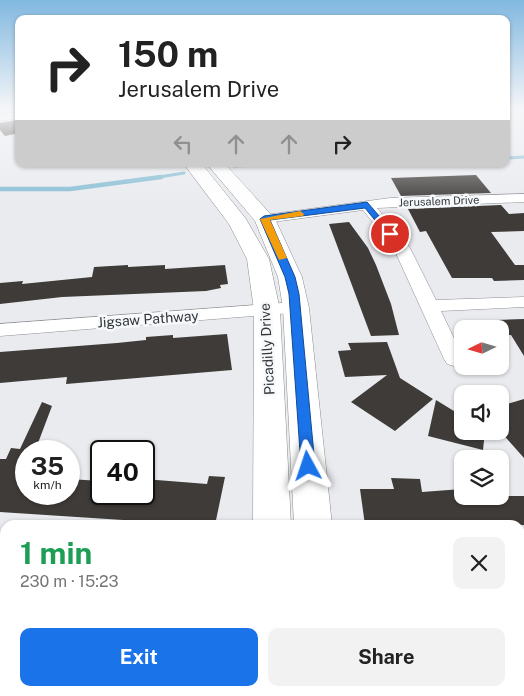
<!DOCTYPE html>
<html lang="en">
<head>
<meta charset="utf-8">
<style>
  :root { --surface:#fff; --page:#f2f2f2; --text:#222; --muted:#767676; --accent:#1a73e8 }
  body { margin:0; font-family:"Public Sans",sans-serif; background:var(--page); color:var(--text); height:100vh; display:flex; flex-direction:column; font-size:19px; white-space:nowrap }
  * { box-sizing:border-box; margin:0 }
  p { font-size:16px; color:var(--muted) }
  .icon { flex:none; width:28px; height:28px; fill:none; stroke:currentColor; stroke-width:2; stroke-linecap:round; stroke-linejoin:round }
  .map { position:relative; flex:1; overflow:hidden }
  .drawer { position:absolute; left:0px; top:520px; width:525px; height:176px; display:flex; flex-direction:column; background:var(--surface); border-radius:15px 15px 0 0; box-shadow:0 1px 4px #0004 }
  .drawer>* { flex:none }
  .guide { position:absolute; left:15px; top:15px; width:495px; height:152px; border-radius:10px; box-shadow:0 1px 4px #0004; background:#fff; color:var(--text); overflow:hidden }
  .needle { width:32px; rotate:265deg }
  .fabs { position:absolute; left:454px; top:320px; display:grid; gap:10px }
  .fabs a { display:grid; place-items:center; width:55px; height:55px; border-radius:10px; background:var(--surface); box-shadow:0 1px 4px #0004; font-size:25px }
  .speed { position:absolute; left:15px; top:440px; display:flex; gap:10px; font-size:25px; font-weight:700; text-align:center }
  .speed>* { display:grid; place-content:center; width:65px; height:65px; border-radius:50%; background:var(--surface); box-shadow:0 1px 4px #0004; line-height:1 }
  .speed small { font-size:12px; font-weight:400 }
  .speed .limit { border:2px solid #111; border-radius:8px; background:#fff; color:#111 }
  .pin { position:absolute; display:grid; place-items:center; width:42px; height:42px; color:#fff; margin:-21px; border:2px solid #fff; border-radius:50%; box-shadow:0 1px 5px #0007 }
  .me { position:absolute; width:55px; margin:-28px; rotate:355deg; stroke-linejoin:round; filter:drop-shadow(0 0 4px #0008) }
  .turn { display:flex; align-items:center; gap:18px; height:105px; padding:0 20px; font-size:22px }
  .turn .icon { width:65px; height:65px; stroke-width:2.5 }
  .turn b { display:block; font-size:35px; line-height:42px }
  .lanes { display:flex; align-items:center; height:48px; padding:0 20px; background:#0003; justify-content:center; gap:25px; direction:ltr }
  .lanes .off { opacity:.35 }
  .round { display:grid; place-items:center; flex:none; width:52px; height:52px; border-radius:10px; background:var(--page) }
  .summary { display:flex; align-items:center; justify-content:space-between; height:85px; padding:0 20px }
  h1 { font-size:30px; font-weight:700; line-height:38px; color:#1e9e55 }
  .button { display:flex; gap:10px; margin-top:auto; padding:10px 20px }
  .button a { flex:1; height:58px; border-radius:10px; background:var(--accent); color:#fff; font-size:20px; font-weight:700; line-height:58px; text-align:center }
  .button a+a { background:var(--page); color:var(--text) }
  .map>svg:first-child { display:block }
</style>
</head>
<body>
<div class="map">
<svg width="524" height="696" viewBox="0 0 524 696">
  <rect width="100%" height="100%" fill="#e9ebef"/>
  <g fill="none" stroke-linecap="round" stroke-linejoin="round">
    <path stroke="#86bdd4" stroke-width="3" d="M506 158 524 157
      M234 166 281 164
      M153 178 184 173"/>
    <path stroke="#86bdd4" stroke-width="4.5" d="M0 189H70L161 177"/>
  </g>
  <path fill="#3e3b39" d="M17 120 19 133 5 136 0 130V123Z
    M476 175 491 193 401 196 391 178Z
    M501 205 509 214 524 213V231L491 232 515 265H524V280L494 281 492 278H452L426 231 420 232 408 209Z
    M349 222 368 248 376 265 391 304 399 335 371 336 329 224Z
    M128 265V267L165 265V269L225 265 228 284 220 285 221 288 206 291 62 297 0 304V283L23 281 22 284 92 277 94 267Z
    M524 319V356L511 335H506L497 320Z
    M227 334 232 370 66 384 67 377 0 383V352L117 343 146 340V337L173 335V338Z
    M387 342 400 378 433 399 395 431 351 402 387 375 345 377 338 351 351 350 348 343Z
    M524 399V458L500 431V406Z
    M436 400 462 416V431H485L483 450 428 436Z
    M42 402 52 406 35 451H26V494H69V479L101 481V494H144V479L207 484 209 476 225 477 215 525 141 523V525L122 523 123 520 0 512V459H6L11 448 20 449Z
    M391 478 420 479 422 492 462 489V496H524V525H365L360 489H394Z"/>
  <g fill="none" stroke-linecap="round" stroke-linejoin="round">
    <defs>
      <path id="street" d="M19 112V118L0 121V115Z
        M524 194V202L377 208 410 248 436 300 524 297V307L441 311 462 355 461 364 454 366 447 364 444 359 394 249 363 210 265 223 258 219 265 215 390 198Z
        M296 302 303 304 305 308 303 312 0 336V324Z
        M0 563H5V589H0Z
        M524 578V606L520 607V579Z"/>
      <path id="secondary" d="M184 164H202L246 219 269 259 280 310 291 525H253L254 310 247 259 229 224Z
        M207 164H225L275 219 302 277 309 308 332 525H294L283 308 278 277 255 221Z
        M250 691H296V696H250Z
        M301 691H347V696H301Z"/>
    </defs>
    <use href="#street" stroke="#8b8e91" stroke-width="1"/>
    <use href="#secondary" stroke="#8b8e91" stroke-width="1"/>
    <use href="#street" fill="#fff" fill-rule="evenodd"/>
    <use href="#secondary" fill="#fff" fill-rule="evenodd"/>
  </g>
  <linearGradient id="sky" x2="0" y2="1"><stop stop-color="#81b8e0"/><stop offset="0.53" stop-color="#f5f6f8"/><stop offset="1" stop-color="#f5f6f8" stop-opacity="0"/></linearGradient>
  <rect width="524" height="206" fill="url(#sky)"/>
  <path fill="#1a73e8" stroke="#114b97" d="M367 202 393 232V235H387L365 208 270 220 295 277 299 294 315 466 313 470H303L301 466 289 294 285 277 260 219 264 216Z"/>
  <path fill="#f59e0b" d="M300 211 304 214 303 216 270 220 287 258 279 260 260 219Z"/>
  <g text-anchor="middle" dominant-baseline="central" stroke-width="5" stroke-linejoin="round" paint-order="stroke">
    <g font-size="11" fill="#353637" stroke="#f6f9fc">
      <text transform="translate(439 201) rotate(-2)">Jerusalem Drive</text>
    </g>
    <g font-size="14" fill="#353637" stroke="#f6f9fc">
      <text transform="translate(148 319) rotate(-4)">Jigsaw Pathway</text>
      <text transform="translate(267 349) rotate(-93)">Picadilly Drive</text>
    </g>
  </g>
</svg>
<div class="fabs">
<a><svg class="needle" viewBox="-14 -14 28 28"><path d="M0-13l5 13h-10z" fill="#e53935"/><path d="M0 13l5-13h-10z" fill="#767676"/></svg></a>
<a><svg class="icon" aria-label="sound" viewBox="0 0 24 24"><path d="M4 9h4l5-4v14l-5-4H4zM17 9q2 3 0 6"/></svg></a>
<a><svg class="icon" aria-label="layers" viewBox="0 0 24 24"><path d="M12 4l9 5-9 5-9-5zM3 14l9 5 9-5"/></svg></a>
</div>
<div class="speed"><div>35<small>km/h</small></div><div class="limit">40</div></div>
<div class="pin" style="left:390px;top:234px;background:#d93025"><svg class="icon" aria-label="arrive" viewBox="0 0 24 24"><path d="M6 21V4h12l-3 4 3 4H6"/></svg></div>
<svg class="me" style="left:308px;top:466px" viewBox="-20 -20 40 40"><path d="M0-17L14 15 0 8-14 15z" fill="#1a73e8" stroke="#fff" stroke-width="4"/></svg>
<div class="guide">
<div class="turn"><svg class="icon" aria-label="right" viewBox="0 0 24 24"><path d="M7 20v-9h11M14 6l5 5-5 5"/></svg><div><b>150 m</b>Jerusalem Drive</div></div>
<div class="lanes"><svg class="icon off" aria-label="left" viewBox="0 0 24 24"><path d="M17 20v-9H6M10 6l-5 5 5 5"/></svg><svg class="icon off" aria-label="ahead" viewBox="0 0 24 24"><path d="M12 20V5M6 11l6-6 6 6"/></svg><svg class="icon off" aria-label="ahead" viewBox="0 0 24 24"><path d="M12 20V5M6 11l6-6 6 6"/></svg><svg class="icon" aria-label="right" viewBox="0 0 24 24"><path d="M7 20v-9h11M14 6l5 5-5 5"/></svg></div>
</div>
<section class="drawer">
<div class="summary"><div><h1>1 min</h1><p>230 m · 15:23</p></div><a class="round"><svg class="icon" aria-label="close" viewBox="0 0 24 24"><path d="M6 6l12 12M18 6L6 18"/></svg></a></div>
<div class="button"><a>Exit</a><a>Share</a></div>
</section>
</div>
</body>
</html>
